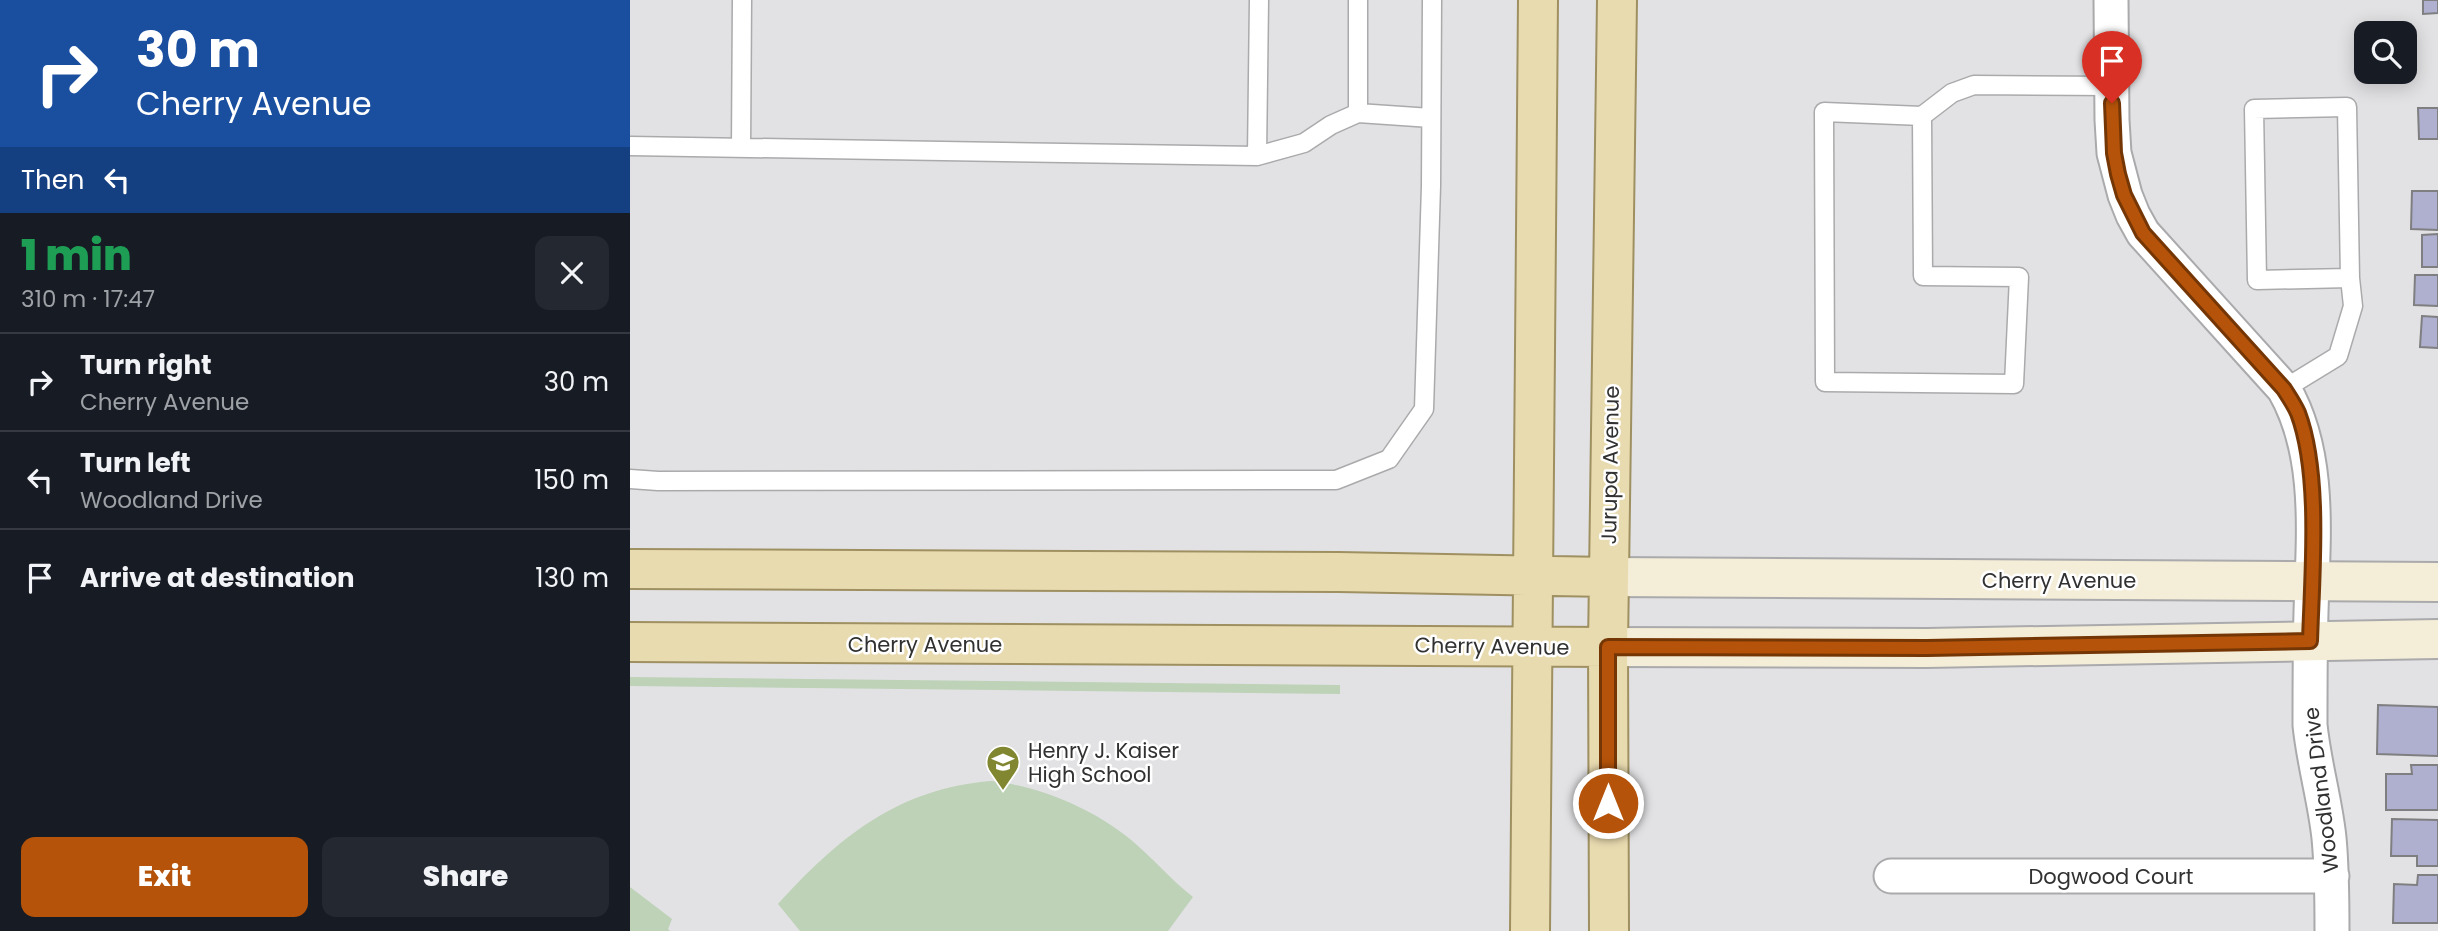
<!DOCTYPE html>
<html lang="en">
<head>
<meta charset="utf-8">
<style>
  :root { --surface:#171b24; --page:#242831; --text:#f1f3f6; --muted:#9ea1a6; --line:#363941; --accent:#b45309 }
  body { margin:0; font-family:Poppins,sans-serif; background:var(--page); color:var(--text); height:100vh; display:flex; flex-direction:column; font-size:26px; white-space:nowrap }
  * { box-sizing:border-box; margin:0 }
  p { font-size:23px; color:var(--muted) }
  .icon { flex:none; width:38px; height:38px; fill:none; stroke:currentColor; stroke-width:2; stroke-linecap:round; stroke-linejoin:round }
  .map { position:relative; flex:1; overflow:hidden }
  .side { display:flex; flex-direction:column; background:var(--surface); width:630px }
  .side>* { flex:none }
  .hud { background:#1a4fa0; color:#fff; overflow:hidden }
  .fabs { position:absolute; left:1724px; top:21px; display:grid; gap:14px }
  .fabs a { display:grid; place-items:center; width:63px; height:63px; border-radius:14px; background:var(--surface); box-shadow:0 4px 18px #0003; font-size:35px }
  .pin { position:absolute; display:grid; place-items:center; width:60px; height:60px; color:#fff; margin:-72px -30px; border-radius:50% 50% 50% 0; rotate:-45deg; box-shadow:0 0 7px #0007 }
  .pin .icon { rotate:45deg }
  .me { position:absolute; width:77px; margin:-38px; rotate:0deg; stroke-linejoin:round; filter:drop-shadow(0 0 5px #0008) }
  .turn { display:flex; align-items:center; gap:24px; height:147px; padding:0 21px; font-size:32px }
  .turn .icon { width:91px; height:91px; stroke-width:2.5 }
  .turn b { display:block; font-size:49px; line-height:60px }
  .then { display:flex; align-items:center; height:66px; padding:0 21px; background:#0003; gap:14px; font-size:26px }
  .round { display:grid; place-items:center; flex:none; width:74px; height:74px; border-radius:14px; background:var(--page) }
  .summary { display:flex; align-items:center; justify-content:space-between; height:119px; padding:0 21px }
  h1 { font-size:42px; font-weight:800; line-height:52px; color:#1e9e55 }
  .cta { display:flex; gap:14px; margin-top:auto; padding:14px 21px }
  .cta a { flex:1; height:80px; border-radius:14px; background:var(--accent); color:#fff; font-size:28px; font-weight:800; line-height:80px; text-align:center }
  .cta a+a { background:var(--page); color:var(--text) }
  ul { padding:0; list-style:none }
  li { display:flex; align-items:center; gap:21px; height:98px; padding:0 21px; border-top:2px solid var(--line) }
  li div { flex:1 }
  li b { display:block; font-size:26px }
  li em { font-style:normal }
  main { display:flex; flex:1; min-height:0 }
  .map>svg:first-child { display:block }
</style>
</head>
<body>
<main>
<section class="side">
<div class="hud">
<div class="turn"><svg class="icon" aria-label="right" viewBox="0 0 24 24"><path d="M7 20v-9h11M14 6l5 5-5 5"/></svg><div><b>30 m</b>Cherry Avenue</div></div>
<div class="then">Then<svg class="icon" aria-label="left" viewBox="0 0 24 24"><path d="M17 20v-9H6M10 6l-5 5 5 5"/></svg></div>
</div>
<div class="summary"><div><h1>1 min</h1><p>310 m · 17:47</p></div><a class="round"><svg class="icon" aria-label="close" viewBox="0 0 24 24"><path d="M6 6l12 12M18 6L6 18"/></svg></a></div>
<ul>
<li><svg class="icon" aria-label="right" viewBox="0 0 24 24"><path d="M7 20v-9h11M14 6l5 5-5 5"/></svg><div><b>Turn right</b><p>Cherry Avenue</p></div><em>30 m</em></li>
<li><svg class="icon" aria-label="left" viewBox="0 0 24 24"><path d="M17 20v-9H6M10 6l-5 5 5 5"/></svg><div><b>Turn left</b><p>Woodland Drive</p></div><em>150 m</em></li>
<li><svg class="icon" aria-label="arrive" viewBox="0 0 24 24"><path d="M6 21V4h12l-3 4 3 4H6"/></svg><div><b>Arrive at destination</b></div><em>130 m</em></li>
</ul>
<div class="cta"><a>Exit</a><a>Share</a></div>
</section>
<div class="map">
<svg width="1808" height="931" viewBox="0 0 1808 931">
  <rect width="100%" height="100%" fill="#e2e2e4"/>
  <path fill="#bdd2b7" d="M0 677 710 685V694L0 686Z
    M361 781C409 786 462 808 500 839 522 857 540 879 563 897L538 931H170L148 904C209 837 267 789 361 781Z
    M0 887 42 919 38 929 40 931H0Z"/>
  <path fill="#afb0cf" stroke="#7f7f81" stroke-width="2" d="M1793 0H1808V13L1793 14Z
    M1788 108H1808V139H1789Z
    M1782 191H1808V230L1781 229Z
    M1808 234V267H1792V235Z
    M1785 275H1808V306L1784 305Z
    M1792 316 1808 317V348L1790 347Z
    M1748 705 1808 707V756L1747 754Z
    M1781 765H1808V810H1756V774H1782Z
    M1762 819 1808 820V866H1787V856H1761Z
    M1788 875H1808V923H1763L1764 884 1787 885Z"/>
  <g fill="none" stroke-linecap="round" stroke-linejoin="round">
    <defs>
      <path id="lane" d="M728 113V0
        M1292 116 1293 276 1389 277 1384 384 1195 382 1194 112 1292 116 1322 93 1344 85 1482 86
        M0 146 627 156 674 143 701 125 728 113 801 118
        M111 148 112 0
        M627 156 629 0
        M1654 389 1708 356 1723 306 1720 278 1717 107 1624 109 1627 280 1720 278
        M0 479 28 481 706 480 759 459 794 409 801 186 802 0"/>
      <path id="street" d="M1481 0 1482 120 1484 153 1495 195 1503 215 1513 233 1654 389C1692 455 1683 538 1681 612 1680 649 1680 687 1680 725 1684 764 1695 800 1699 838 1702 869 1702 900 1702 931
        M1261 876H1702"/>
      <path id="secondary" d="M979 577 1808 582
        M978 647 1297 648 1808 639"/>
      <path id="primary" d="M0 569 709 572 979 577
        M0 642 978 647
        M900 931 908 0
        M979 931 978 647 987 0"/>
    </defs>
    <use href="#lane" stroke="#aaaaac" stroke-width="21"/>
    <use href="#street" stroke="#aaaaac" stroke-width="37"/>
    <use href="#secondary" stroke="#aaaaac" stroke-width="42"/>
    <use href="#primary" stroke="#9f9061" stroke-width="42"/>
    <use href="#lane" stroke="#fff" stroke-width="18"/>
    <use href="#street" stroke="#fff" stroke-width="33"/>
    <use href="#secondary" stroke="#f4edd7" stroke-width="38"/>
    <use href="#primary" stroke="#e9dbb0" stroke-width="38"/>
  </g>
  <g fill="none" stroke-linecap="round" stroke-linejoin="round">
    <defs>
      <path id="route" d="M978 803V647L1297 648 1680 641C1682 575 1691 474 1668 413 1664 404 1659 397 1654 389L1513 233 1494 195 1488 174 1484 153 1482 103"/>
    </defs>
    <use href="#route" stroke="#753606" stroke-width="18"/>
    <use href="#route" stroke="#b45309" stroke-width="12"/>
  </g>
  <defs>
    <symbol id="school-pin" viewBox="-11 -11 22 30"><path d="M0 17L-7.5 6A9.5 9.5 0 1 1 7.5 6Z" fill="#818631" stroke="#fff"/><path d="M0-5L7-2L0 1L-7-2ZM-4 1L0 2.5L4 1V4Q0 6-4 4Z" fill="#fff"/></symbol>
  </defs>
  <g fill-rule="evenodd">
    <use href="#school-pin" x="354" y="743" width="38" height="52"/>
  </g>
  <g text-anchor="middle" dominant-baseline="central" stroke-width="5" stroke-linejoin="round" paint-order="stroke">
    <g font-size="21" fill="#313132" stroke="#fff">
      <text transform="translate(980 465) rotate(-89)">Jurupa Avenue</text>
      <text x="1429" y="580">Cherry Avenue</text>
      <text x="295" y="644">Cherry Avenue</text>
      <text transform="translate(862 646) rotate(1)">Cherry Avenue</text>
      <text transform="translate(1691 790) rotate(-97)">Woodland Drive</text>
      <text x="1481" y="876">Dogwood Court</text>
    </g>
    <g font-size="21" fill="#313132" stroke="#fff" text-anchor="start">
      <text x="398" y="750">Henry J. Kaiser<tspan x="398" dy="24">High School</tspan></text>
    </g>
  </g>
</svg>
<div class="fabs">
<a><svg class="icon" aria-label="search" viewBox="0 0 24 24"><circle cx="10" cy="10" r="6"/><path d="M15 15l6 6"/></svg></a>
</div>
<div class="pin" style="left:1482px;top:103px;background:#d93025"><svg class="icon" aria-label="arrive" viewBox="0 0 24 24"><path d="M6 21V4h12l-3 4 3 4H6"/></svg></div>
<svg class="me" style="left:978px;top:803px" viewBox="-20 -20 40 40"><circle r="17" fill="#b45309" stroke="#fff" stroke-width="3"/><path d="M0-11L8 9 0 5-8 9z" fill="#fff"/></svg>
</div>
</main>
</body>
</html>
